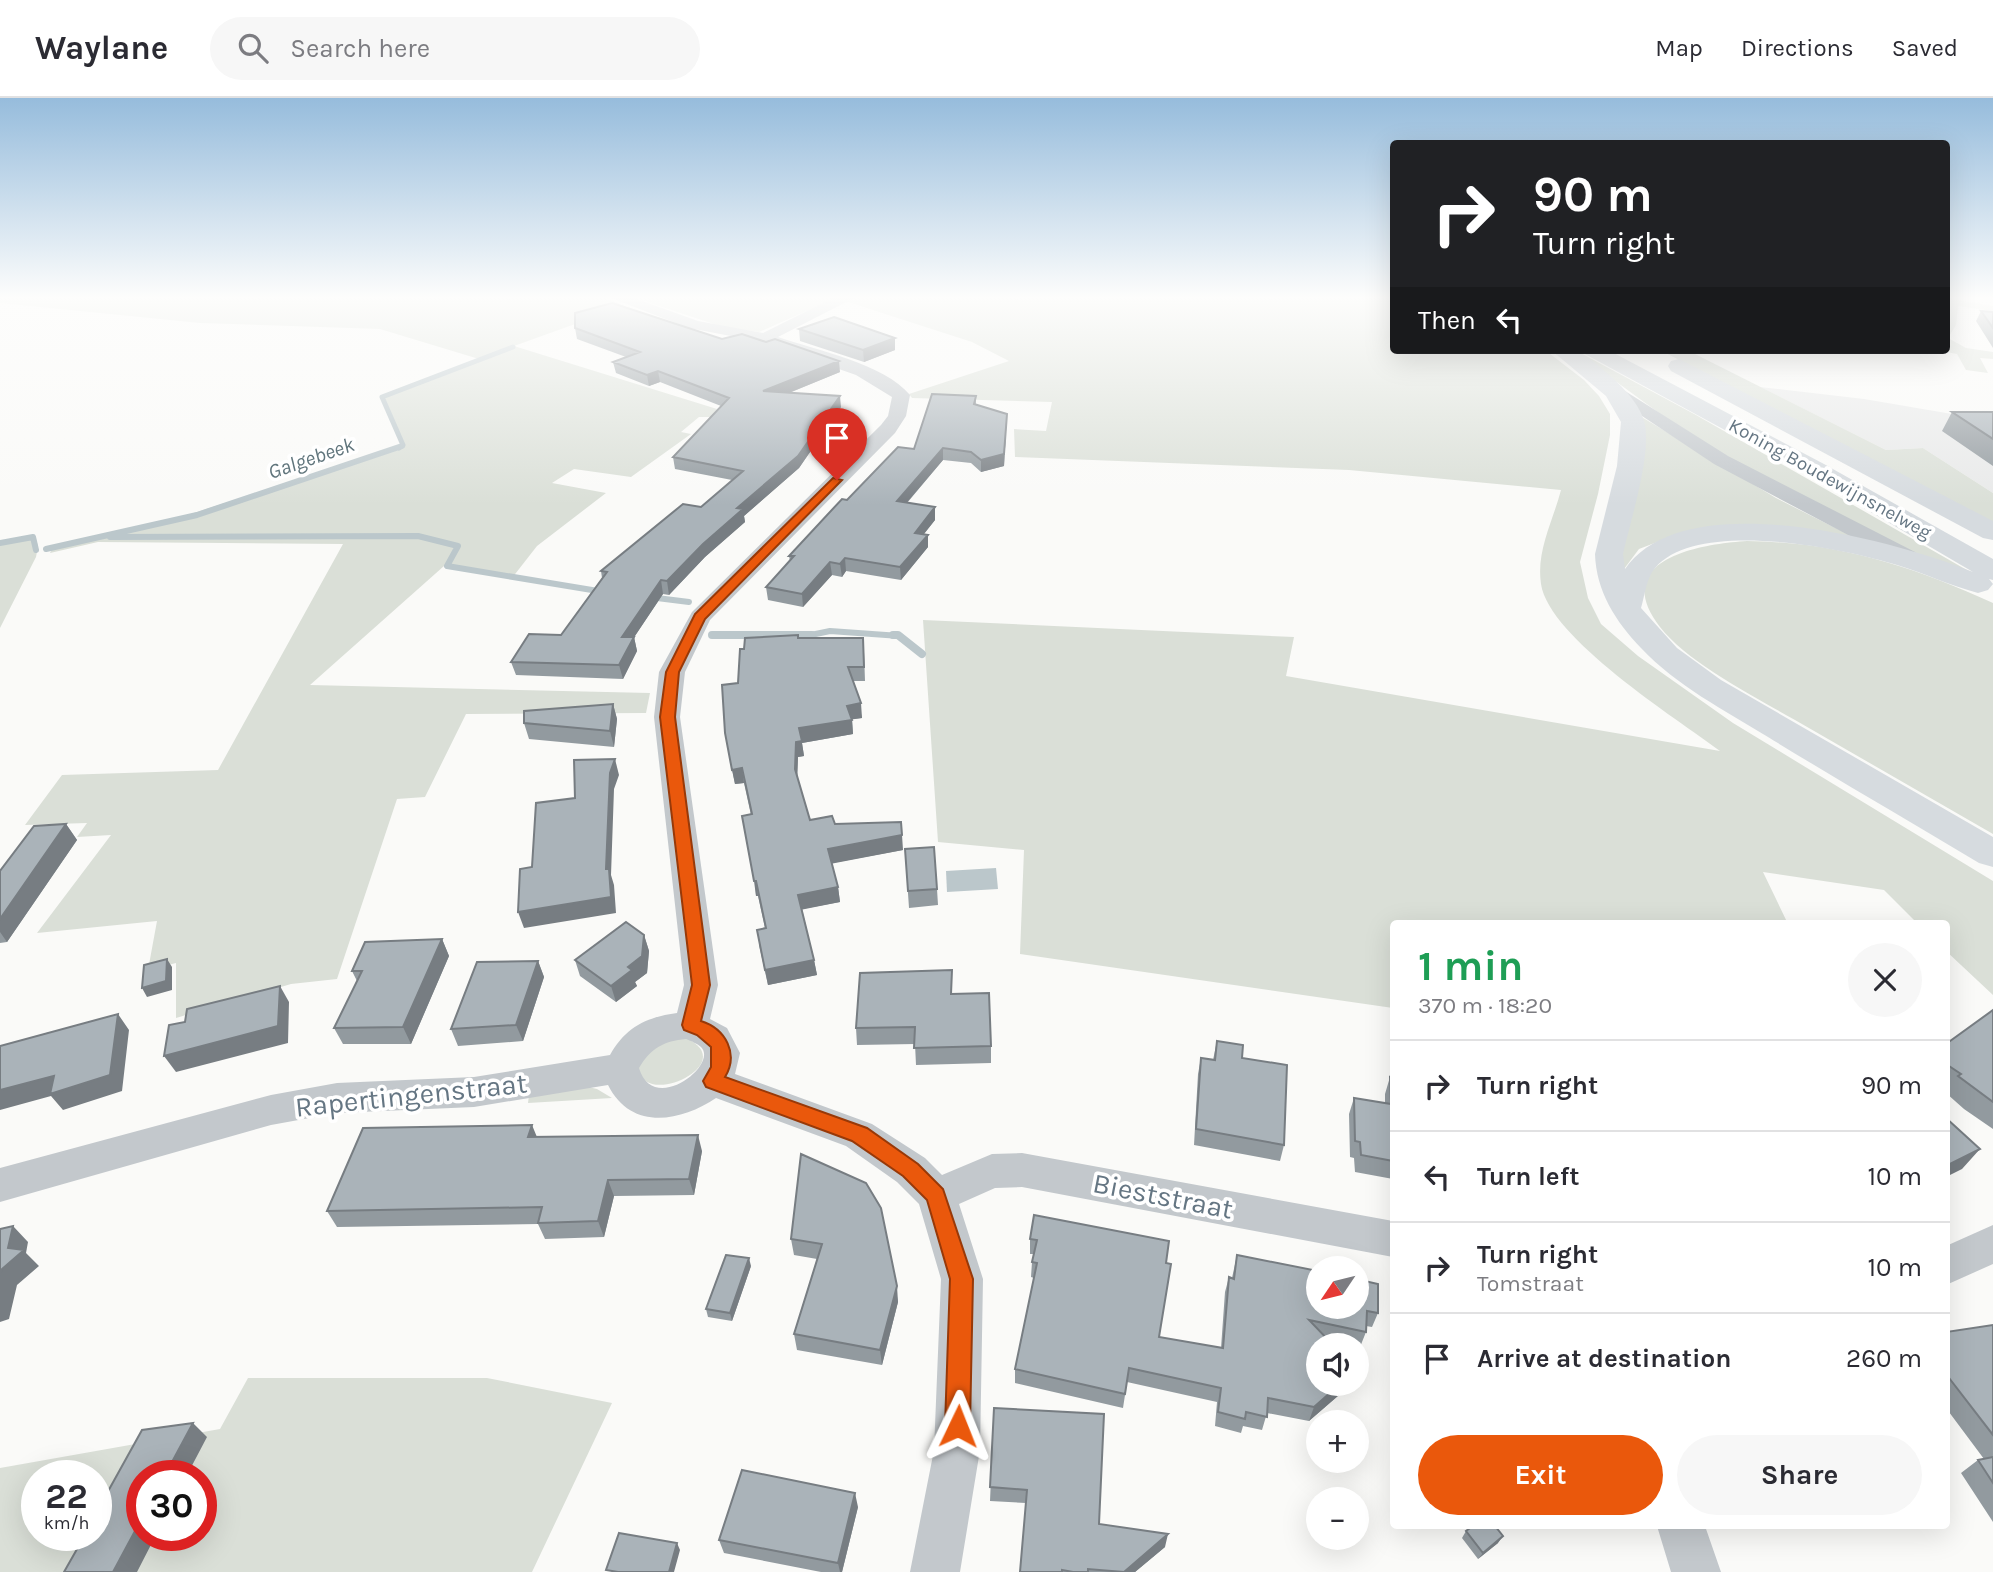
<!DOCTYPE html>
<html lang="en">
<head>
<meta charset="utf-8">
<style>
  :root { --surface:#fff; --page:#f7f7f7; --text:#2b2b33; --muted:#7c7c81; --line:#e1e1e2; --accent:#ea580c }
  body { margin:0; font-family:Karla,sans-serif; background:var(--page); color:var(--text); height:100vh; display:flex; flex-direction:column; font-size:26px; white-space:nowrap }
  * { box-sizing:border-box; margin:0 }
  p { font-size:23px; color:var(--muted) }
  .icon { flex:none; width:38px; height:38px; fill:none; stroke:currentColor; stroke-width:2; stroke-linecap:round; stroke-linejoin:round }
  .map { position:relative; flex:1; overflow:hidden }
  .details { position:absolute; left:1390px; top:822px; width:560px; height:609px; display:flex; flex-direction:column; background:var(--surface); border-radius:7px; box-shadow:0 7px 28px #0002 }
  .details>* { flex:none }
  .guide { position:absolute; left:1390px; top:42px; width:560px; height:214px; border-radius:7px; box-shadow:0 7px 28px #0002; background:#202124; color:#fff; overflow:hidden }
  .needle { width:46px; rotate:235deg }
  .buttons { position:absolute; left:1306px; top:1158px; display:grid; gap:14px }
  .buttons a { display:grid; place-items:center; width:63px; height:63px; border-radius:50%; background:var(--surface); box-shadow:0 7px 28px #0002; font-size:35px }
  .speed { position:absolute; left:21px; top:1362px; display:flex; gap:14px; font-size:35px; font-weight:700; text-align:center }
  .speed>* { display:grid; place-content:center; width:91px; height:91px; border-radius:50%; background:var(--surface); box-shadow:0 7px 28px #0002; line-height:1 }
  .speed small { font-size:18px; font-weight:400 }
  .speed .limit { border:10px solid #d22; background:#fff; color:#111 }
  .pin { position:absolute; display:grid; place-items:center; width:60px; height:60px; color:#fff; margin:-72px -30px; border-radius:50% 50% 50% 0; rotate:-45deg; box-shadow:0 0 7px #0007 }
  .pin .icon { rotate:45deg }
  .me { position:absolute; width:77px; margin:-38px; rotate:2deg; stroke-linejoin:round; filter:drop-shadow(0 0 5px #0008) }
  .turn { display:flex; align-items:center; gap:24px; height:147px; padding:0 28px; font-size:32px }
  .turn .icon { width:91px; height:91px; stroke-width:2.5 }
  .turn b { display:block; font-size:49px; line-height:60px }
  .then { display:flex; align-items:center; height:66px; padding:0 28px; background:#0003; gap:14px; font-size:26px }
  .round { display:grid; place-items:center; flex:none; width:74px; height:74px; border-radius:37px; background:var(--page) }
  .summary { display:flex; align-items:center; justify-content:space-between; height:119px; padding:0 28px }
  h1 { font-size:42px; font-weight:700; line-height:52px; color:#1e9e55 }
  .button { display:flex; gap:14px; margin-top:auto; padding:14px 28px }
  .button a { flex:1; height:80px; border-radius:42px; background:var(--accent); color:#fff; font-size:28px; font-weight:700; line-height:80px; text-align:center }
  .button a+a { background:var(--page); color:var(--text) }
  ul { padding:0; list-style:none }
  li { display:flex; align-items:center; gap:21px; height:91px; padding:0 28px; border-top:2px solid var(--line) }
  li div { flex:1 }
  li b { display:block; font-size:26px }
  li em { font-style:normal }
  header { display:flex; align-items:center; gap:42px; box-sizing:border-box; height:98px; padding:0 35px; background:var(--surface); border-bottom:2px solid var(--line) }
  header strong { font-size:33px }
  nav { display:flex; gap:38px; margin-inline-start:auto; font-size:24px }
  .search { width:490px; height:63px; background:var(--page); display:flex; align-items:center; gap:18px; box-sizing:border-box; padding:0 24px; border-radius:38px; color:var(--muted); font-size:26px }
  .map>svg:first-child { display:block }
</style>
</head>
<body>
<header>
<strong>Waylane</strong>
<div class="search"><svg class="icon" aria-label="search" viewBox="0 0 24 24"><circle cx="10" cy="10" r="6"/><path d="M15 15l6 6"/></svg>Search here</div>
<nav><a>Map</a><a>Directions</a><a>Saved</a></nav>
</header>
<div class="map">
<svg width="1993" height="1474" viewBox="0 0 1993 1474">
  <rect width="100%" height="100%" fill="#fafaf8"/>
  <path fill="#e8e9e9" d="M1760 289 1864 301 1993 323V395L1923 350 1886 352Z"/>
  <path fill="#dadfd7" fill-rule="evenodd" d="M0 200H606L625 208 514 248 717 311 711 319H699L681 334 691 336 631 379 574 371 552 385 606 395 537 448 512 480 444 468 310 587 650 595 646 615 466 616 425 699 397 701 337 881 291 886 176 920V865L148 872 157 823 37 835 111 737 77 739 87 725 25 727 62 677 218 672 343 446 98 444 50 455 53 449 169 423 402 348 380 298 479 261 380 231 200 225 0 205Z
    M635 200H836L759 234 723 229Z
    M853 200H1393V252H1545L1584 282 1599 298 1610 316V337L1598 396 1580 464 1588 500 1601 526 1638 558 1733 625 1993 783V897L1946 853V826H1918L1884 792 1763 774 1788 826H1393V910L1020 856 1024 752 938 744 923 522 1294 539 1286 578 1720 653C1676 620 1549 540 1541 486 1536 453 1553 423 1561 392L1349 372 1015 359 1014 331 1046 333 1052 304 912 300 909 296 1009 263 972 244 845 203Z
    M1946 200 1993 208V213L1958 208 1956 227 1948 240 1966 250 1993 254V261L1980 260 1988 275 1966 272 1957 256 1935 252H1946Z
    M1570 252H1575L1696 317 1993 487C1891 448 1786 395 1692 337 1650 311 1612 278 1570 252Z
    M1660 252H1687L1886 352 1923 350 1993 395V424Z
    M1640 318 1776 400 1863 444 1673 438 1639 451 1621 475 1620 465Z
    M35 439 38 448 36 459 0 530V444Z
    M1747 443C1838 444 1912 468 1993 505V736C1927 698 1861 660 1795 622 1755 599 1688 565 1660 529 1608 462 1699 446 1747 443Z
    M678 937C750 961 644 1013 639 971 638 966 641 959 642 954Z
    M584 988 597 991 612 1000 528 1005 529 997Z
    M248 1280H487L612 1305 532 1474H0V1370L220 1331ZM37 1377H96V1437H37ZM142 1377H201V1437H142Z"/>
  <path fill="#bbc7cb" d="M996 770 998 791 947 794 946 773Z"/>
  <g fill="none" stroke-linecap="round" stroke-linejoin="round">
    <path stroke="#bbc7cb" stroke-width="5" d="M399 350 403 347 382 299 513 249"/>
    <path stroke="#bbc7cb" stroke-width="6" d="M110 439 418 438 458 448 447 468 604 494
      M0 445 33 439 36 452
      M46 451 197 417 402 348
      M649 499 689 504
      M712 537 806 538 830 533 900 538"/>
    <path stroke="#bbc7cb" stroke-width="8" d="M712 537H812
      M893 537H898L922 556"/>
    <path fill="#c3c8cc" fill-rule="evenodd" d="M611 200H634L698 223 763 235 833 200H854L778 239C816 252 885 266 910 297L906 318 895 335 710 522 685 574 680 619 718 887 710 921 727 930 740 955 735 976 872 1026 925 1060 942 1077 992 1056 1022 1055 1393 1123V1159L1022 1089 995 1090 959 1106 983 1181 980 1352 960 1474H910L934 1352 941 1181 919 1106 897 1084 846 1048 716 1000C680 1024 631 1033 608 987L474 1009 337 1015 271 1027 0 1104V1070L271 997 337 985 474 979 610 957C625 930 646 919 677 915L684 887 654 619 659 574 692 514 881 327 888 318 892 299 856 277 762 244 689 230ZM686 941C691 943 698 946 701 949 719 967 653 1018 639 970 651 950 664 943 686 941Z
      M1606 281 1728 358 1915 454 1918 459 1915 464H1899L1714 366 1600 290 1597 286Z
      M1993 1127V1166L1946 1187V1148Z
      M1657 1428H1705L1721 1474H1671Z"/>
    <path fill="#d6dbdf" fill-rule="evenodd" d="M1551 252C1581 252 1586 257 1608 276 1622 288 1639 305 1644 323 1653 353 1630 424 1623 456L1625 471C1684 385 1894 442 1973 474L1806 376 1585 256 1581 252H1608L1824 366 1993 461V482L1989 481 1993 486 1988 492 1978 495C1951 488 1924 475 1897 467 1843 450 1697 420 1655 470 1646 481 1645 497 1641 510L1677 550 1721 582 1993 739V769L1979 765C1909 723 1838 682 1768 639 1724 612 1677 588 1641 550 1616 524 1596 493 1595 456L1617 368 1621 324 1606 298Z
      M1679 261 1993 423V442L1983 440 1671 273 1668 268 1671 263Z"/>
  </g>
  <path fill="#929a9f" d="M1981 213 1993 214V250L1976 223Z
    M575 230 722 241 840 274 789 295 841 309 799 370 744 418 745 424 705 459 669 497 663 496 634 539 637 553 623 581 516 577 511 564 561 537 602 480 601 473 701 409 732 382 675 371 673 359 721 308 660 284 649 288 616 275 613 264 626 259 577 241Z
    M799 231 895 252 864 264 800 243Z
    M976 298V307L1007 316 1004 368 981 374 971 365 943 362 907 405 935 422 924 436 928 437V449L901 482 846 473 842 479 832 477 803 509 768 502 766 489 790 463 789 458 847 402 914 351Z
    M1952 314H1993V368L1942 333Z
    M799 540 864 554 865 583H853L862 620 852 621 853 636 802 645 804 658 798 659 797 679 810 722 835 726 903 752 832 765 838 789 840 804 802 811 814 862 817 877 768 887 759 847 765 830 758 798H756L751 717 744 685 735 686 725 635Z
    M613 606 617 621 614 649 529 641 524 625Z
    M66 726 77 742 7 844 0 845V773Z
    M905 751 937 791 938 807 909 810Z
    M644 837 649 853 647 875 635 884 637 888 616 904 580 878 575 862Z
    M442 841 449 858 411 946H343L334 930 357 883 352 873Z
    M538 863 544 879 523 943 458 948 451 931Z
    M952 896 991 948V965L916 967 915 946 857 947 856 930Z
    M1993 912V1031L1964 1011 1946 995 1947 992H1946V946Z
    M1217 943 1242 960 1284 1047 1280 1063 1194 1047 1198 976 1201 960 1213 962Z
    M1390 979 1393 980V1081L1355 1074 1354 1060 1350 1059 1349 1016 1354 1000 1385 1005V996Z
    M537 1039 702 1053 694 1097 614 1098 604 1139 545 1141 538 1126 337 1129 327 1113Z
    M881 1110 898 1204 882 1267 797 1252 794 1236 817 1161 794 1157 791 1141Z
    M1030 1141 1166 1165 1159 1239 1221 1250 1225 1194 1229 1179 1232 1180 1237 1157 1356 1209 1378 1215 1372 1229 1366 1228V1234L1360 1249 1327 1241 1318 1286H1343L1339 1297 1309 1323 1267 1315 1262 1332 1243 1328 1241 1335 1215 1328 1217 1304 1127 1284 1123 1310 1015 1285V1271L1034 1180 1031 1179 1032 1164 1034 1156H1030Z
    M751 1168 732 1223 708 1219 706 1211Z
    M1993 1227V1424L1961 1375 1978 1362 1984 1361 1946 1310V1234Z
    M994 1310 1099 1426 1165 1449 1135 1474H1020L1026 1405 990 1403Z
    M858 1409 842 1474H821L724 1455 719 1442Z
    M1466 1433 1498 1445 1478 1461 1462 1440Z"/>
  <path fill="#777d82" d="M895 240V252L864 264 863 252Z
    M839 263 840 274 764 305 763 293Z
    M658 273 660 284 649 288 647 277Z
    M840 298 841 309 799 370 744 418 745 424 705 459 669 497 667 483 737 410Z
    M1007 316 1004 368 981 374V362Z
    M943 350V362L897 416V403Z
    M935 409V422L915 447V435Z
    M928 437V449L901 482 900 469Z
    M845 460 846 473 842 479 840 466Z
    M830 464 832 477 803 509 802 496Z
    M661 482 663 496 625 553 622 539Z
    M634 539 637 553 623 581 619 567Z
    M861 605 862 620 848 622 847 608Z
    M613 606 617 621 614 649 610 633Z
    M852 622 853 636 802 645 804 658 798 659 797 686 795 671 796 644 799 630Z
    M615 661 619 677 614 691 611 777 614 787 616 815 524 830 518 814 606 771 610 675Z
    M742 670 744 685 735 686 732 672Z
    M66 726 77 742 7 844 0 834V821Z
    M902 737 903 752 830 766 828 751Z
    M754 783H756L758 798H756Z
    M838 789 840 804 800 812 798 797Z
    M644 837 649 853 647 875 635 884 637 888 616 904 611 888 628 869Z
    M442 841 449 858 411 946 403 929Z
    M167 861 172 869V892L147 899 142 890Z
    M814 862 817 877 768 887 765 872Z
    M538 863 544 879 523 943 516 927Z
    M280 888 289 904 288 945 176 974 164 958Z
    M118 916 129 932 122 993 63 1012 51 998 0 1012V992Z
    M532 1027 539 1044 528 1039Z
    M698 1037 702 1053 694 1097 689 1081Z
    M1980 1051 1962 1071 1946 1079V1068Z
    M608 1082 614 1098 604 1139 598 1123Z
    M13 1128 28 1144 26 1155 39 1168 17 1187 9 1221 0 1224V1177L8 1150Z
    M749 1160 751 1168 732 1223 730 1215Z
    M897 1188 898 1204 882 1267 880 1252Z
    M1340 1286H1343L1339 1297 1309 1323 1314 1309Z
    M193 1325 207 1339 187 1377H165Z
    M855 1395 858 1409 842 1474H840L838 1465Z
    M142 1420V1437H156L137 1474H113Z
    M1168 1436 1165 1449 1135 1474H1124Z
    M1503 1438 1498 1445 1478 1461 1483 1455Z
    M677 1445 680 1452 674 1474H669Z"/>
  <path fill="#aab3b9" stroke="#777d82" stroke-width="2" d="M612 205 722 241 742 236 766 244 775 241 839 263 763 293 840 298 798 358 737 410 743 411 703 446 667 483 661 482 622 539H634L619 567 511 564 529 536 561 537 607 474 601 473 683 406 701 409 743 373 673 359 729 300 658 273 647 277 613 264 640 254 575 230V215Z
    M1981 213 1993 214V230Z
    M834 219 895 240 863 252 799 231Z
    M932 296 976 298 974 306 1007 316 1004 356 981 362 971 354 943 350 897 403 935 409 915 435 928 437 900 469 845 460 840 466 830 464 802 496 766 489 794 458H789L842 401 847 402 898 349 914 351Z
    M1952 314H1993V341Z
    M798 537V540H863L864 569H848L861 605 847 608 852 622 799 630 802 643 796 644 795 671 810 722 832 718 835 726 901 724 902 737 828 751 838 789 798 797 814 862 765 872 757 832 766 830 756 783H754L742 718 752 716 742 670 732 672 725 635 722 587 738 585 740 551H744L745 540Z
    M613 606 610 633 524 625V613Z
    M615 661 610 675 606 771H609L611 799 518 814 520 771 532 769 536 705 575 700 574 662Z
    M66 726 0 821V773L34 728Z
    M934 749 937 791 908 793 905 751Z
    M626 824 644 837 642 858 628 869 632 872 611 888 575 862Z
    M442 841 403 929 334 930 362 873H352L365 844Z
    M167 861 166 883 142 890 144 867Z
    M538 863 516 927 451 931 477 864Z
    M952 872 951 896 989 895 991 948 914 950 915 929 856 930 860 875Z
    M280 888 278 928 164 958 169 927 185 924 187 911Z
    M1993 912V1004L1958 978 1961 976 1946 966V946Z
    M118 916 110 977 50 996 54 978 0 992V948Z
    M1217 943 1243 947 1242 960 1287 967 1284 1047 1196 1031 1201 960 1215 962Z
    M1390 979 1393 980V1063L1361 1057 1360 1044 1355 1043 1354 1000 1391 1006Z
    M1946 1020 1980 1051 1946 1068Z
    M532 1027 528 1039 698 1037 689 1081 608 1082 598 1123 538 1125 542 1109 327 1113 363 1030Z
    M801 1056 866 1085 881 1110 897 1188 880 1252 794 1236 822 1146 791 1141Z
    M1034 1117 1169 1143 1166 1165 1171 1166 1159 1239 1223 1250 1229 1179 1234 1181 1237 1157 1318 1173V1209H1356V1181L1378 1186V1215L1367 1213 1366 1234 1309 1222 1334 1248H1318V1286H1340L1314 1309 1268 1300 1267 1319 1246 1314 1245 1321 1218 1314 1221 1290 1129 1270 1125 1296 1015 1271 1037 1165 1032 1164 1037 1142 1030 1141Z
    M13 1128 8 1150 24 1152 2 1171 0 1177V1131Z
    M726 1157 749 1160 730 1215 706 1211Z
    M1993 1227V1337L1946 1276V1234Z
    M994 1310 1104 1316 1099 1426 1168 1436 1124 1474 1088 1471V1474H1073L1062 1472V1474H1020L1027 1392 990 1389Z
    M193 1325 165 1377H142V1420L113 1474H64L85 1437H96V1415L142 1332Z
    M1993 1359V1385L1978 1362Z
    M742 1372 855 1395 838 1465 719 1442Z
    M1473 1428H1495L1503 1438 1483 1455 1466 1433Z
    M619 1435 677 1445 669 1474H618L606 1472Z"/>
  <linearGradient id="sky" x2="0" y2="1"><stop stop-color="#96bcdc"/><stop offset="0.49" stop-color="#fdfdfc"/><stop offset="1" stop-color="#fdfdfc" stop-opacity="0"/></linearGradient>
  <rect width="1993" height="407" fill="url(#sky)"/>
  <path fill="#ea580c" stroke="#983908" stroke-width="2" d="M833 380 842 382 705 521 679 574 675 619 710 887 701 923C726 931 739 956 725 979L867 1030 918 1066 943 1091 973 1181 970 1328 966 1337 958 1340 949 1337 945 1328 950 1181 927 1102 903 1078 852 1043 706 989 703 983 711 969V949L697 937 684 932 682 927 692 887 660 619 666 574 695 516Z"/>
  <g text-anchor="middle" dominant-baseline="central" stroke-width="7" stroke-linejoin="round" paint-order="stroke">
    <g font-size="19" fill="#657683" stroke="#fff">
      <text transform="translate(1830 381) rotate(29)">Koning Boudewijnsnelweg</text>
    </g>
    <g font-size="21" font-style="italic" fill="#60757c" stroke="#fff">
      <text transform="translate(311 360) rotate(-19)">Galgebeek</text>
    </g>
    <g font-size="28" fill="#657683" stroke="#fff">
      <text transform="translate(411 997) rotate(-6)">Rapertingenstraat</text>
      <text transform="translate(1163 1098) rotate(11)">Bieststraat</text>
    </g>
  </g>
</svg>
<div class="buttons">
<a><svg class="needle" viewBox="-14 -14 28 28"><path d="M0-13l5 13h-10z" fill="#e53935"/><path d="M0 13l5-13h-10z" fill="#7c7c81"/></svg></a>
<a><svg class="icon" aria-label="sound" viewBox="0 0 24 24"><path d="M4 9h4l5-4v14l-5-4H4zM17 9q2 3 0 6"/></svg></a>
<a>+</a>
<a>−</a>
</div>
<div class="speed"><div>22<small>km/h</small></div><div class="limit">30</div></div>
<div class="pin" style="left:837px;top:382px;background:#d93025"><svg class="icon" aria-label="arrive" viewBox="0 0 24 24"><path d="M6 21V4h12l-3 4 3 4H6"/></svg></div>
<svg class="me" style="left:958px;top:1328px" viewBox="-20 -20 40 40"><path d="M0-17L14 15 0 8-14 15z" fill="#ea580c" stroke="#fff" stroke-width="4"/></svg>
<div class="guide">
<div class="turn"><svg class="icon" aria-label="right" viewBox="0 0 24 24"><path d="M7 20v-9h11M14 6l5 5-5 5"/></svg><div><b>90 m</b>Turn right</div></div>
<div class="then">Then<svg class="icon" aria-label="left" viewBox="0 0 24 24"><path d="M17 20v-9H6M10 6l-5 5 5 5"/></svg></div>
</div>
<section class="details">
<div class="summary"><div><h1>1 min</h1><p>370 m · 18:20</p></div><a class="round"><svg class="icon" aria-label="close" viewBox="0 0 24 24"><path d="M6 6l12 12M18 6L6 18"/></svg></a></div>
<ul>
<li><svg class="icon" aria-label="right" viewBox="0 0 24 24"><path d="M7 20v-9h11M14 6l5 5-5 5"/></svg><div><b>Turn right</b></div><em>90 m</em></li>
<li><svg class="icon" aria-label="left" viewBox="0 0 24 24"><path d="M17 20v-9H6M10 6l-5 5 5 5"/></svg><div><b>Turn left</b></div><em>10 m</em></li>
<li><svg class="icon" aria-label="right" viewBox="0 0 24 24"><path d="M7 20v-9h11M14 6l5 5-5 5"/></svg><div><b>Turn right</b><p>Tomstraat</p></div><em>10 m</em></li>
<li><svg class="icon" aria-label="arrive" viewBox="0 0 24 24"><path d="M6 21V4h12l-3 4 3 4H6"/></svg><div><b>Arrive at destination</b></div><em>260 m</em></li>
</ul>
<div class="button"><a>Exit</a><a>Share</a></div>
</section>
</div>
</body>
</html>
